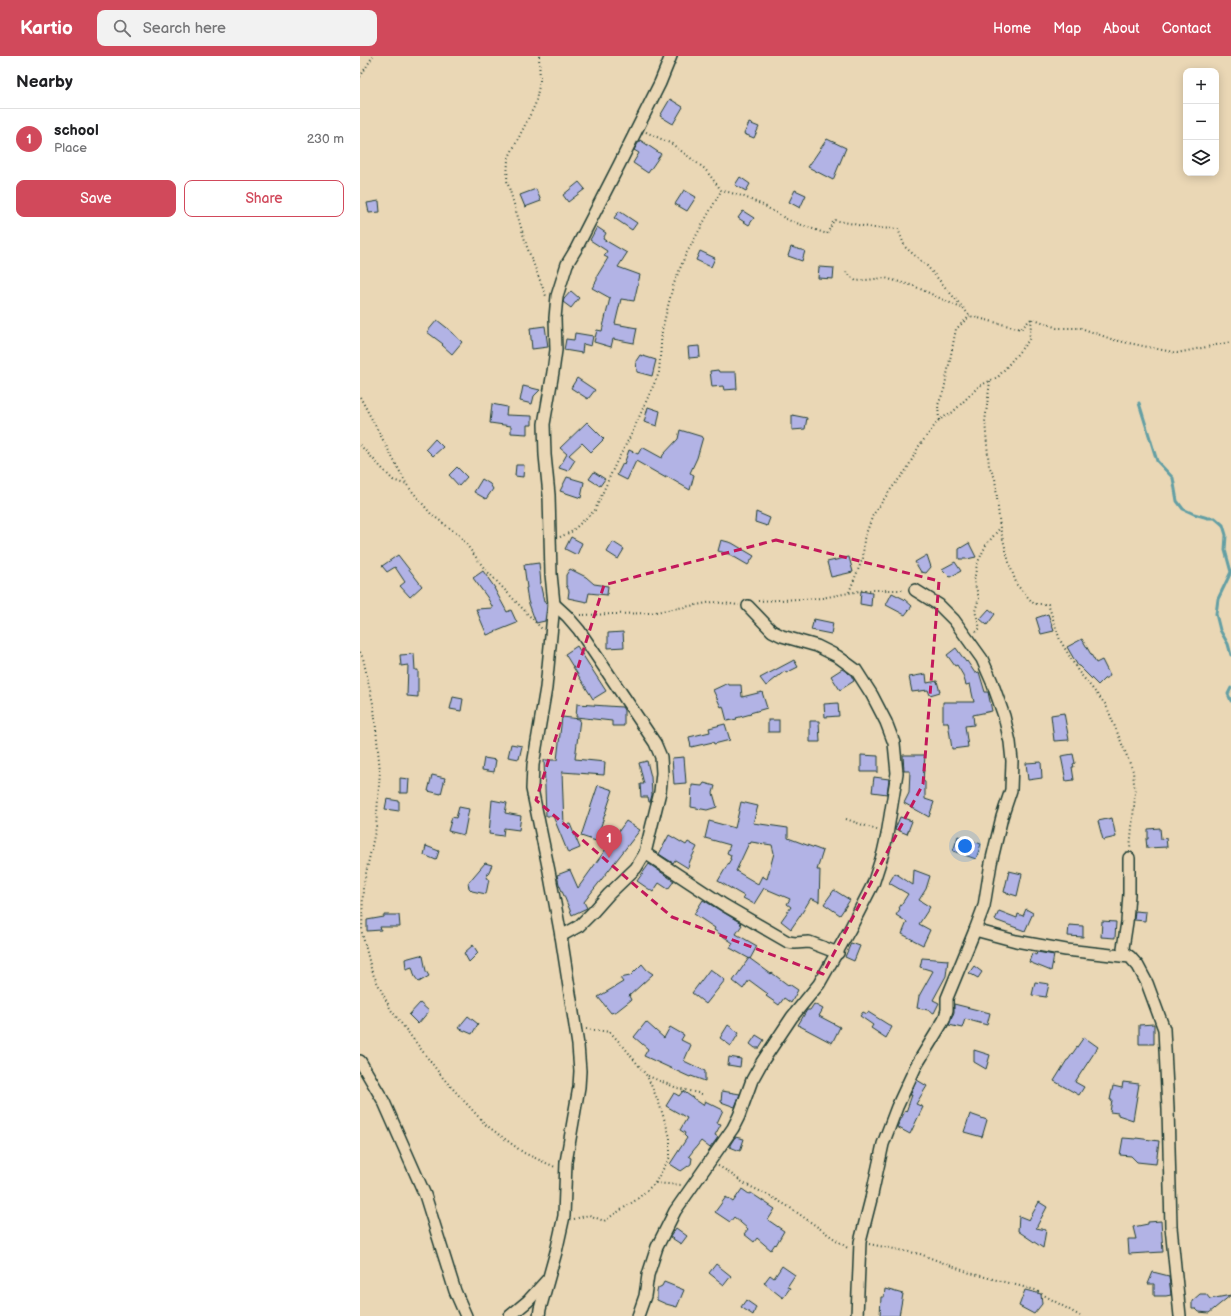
<!DOCTYPE html>
<meta charset="utf-8">
<style>
body{margin:0;font-family:"Balsamiq Sans",sans-serif;background:#f2f2f2;color:#202124}
.controls{position:absolute;right:12px;top:12px;display:grid;overflow:hidden;border-radius:8px;box-shadow:0 2px 10px #0003}
.controls button{width:36px;height:36px;display:grid;place-items:center;padding:0;border:0;border-bottom:1px solid #e0e0e0;background:#fff;color:#202124;font:20px sans-serif}
.you{position:absolute;left:605px;top:790px;width:14px;height:14px;margin:-10px;border:3px solid #fff;border-radius:50%;background:#1a73e8;box-shadow:0 0 0 6px #1a73e833}
.badge{display:grid;place-items:center;width:26px;height:26px;border-radius:50%;background:#d1495b;color:#fff;font-size:13px;font-weight:700}
.pin{position:absolute;translate:-50% -33px;filter:drop-shadow(0 1px 2px #0008)}
.pin::after{content:'';position:absolute;top:21px;width:14px;height:12px;background:inherit;clip-path:polygon(0 0,100% 0,50% 100%)}
.list{margin:0;padding:0;list-style:none}
h2{display:flex;justify-content:space-between;align-items:center;height:52px;margin:0;padding:0 16px;font-size:17px}
h2 small{font-size:13px;font-weight:400;color:#757577}
.list li{display:grid;grid-template-columns:26px 1fr auto;gap:12px;align-items:center;box-sizing:border-box;height:60px;padding:0 16px;border-top:1px solid #e0e0e0}
.list b{display:block;font-size:15px;white-space:nowrap}
.list p{margin:0;font-size:13px;white-space:nowrap;color:#757577}
.list em{font-size:13px;font-style:normal;color:#757577}
.actions{display:flex;gap:8px;padding:12px 16px}
.actions a{flex:1;padding:9px 0;border:1px solid #d1495b;border-radius:8px;text-align:center;font-size:14px;color:#d1495b}
.actions .main{background:#d1495b;color:#fff}
.icon{flex:none;width:22px;height:22px;fill:none;stroke:currentColor;stroke-width:2;stroke-linecap:round;stroke-linejoin:round}
.map{position:relative;flex:none;width:871px;height:1260px;overflow:hidden}
header{display:flex;align-items:center;gap:24px;box-sizing:border-box;height:56px;padding:0 20px;background:#d1495b;color:#fff}
header strong{font-size:19px}
nav{display:flex;gap:22px;margin-inline-start:auto;font-size:14px}
.search{width:280px;height:36px;background:#f2f2f2;display:flex;align-items:center;gap:10px;box-sizing:border-box;padding:0 14px;border-radius:8px;color:#757577;font-size:15px}
main{display:flex}
aside{flex:1;background:#fff}
.map>svg:first-child{display:block}
.lines{fill:none;stroke-linecap:round;stroke-linejoin:round}
.stream{stroke:#639fa4;stroke-width:3}
.building{fill:#b2b3e5;stroke:#1f3d34;fill-rule:evenodd}
.minor-casing{stroke:#1f3d34;stroke-width:14}
.path{stroke:#1f3d34;stroke-width:2;stroke-dasharray:1 3;stroke-linecap:butt}
.minor{stroke:#ead7b5;stroke-width:11}
.marked{fill:none;stroke:#c2185b;stroke-width:3;stroke-dasharray:8 5;stroke-linejoin:round}
</style>
<header>
<strong>Kartio</strong>
<div class="search"><svg class="icon" aria-label="search" viewBox="0 0 24 24"><circle cx="10" cy="10" r="6"/><path d="M15 15l6 6"/></svg>Search here</div>
<nav><a>Home</a><a>Map</a><a>About</a><a>Contact</a></nav>
</header>
<main>
<aside>
<h2>Nearby<small></small></h2>
<ul class="list">
<li><span class="badge">1</span><div><b>school</b><p>Place</p></div><em>230 m</em></li>
</ul>
<div class="actions"><a class="main">Save</a><a>Share</a></div>
</aside>
<div class="map">
<svg width="871" height="1260" viewBox="0 0 871 1260">
<rect width="100%" height="100%" fill="#ead7b5"/>
<filter id="ink" filterUnits="userSpaceOnUse"><feTurbulence type="fractalNoise" baseFrequency=".025" numOctaves="2"/><feDisplacementMap in="SourceGraphic" scale="8" xChannelSelector="R" yChannelSelector="G"/><feConvolveMatrix kernelMatrix="1 2 1 2 8 2 1 2 1" color-interpolation-filters="sRGB"/></filter>
<g filter="url(#ink)">
<g class="lines">
<g class="stream">
<path d="M779,347l18,58 16,17 4,23 6,8 11,5 14,4h7l8,7 3,10 -1,15 6,22 -13,27 -2,15 4,16 8,14 3,11"/>
<path d="M871,632l-3,6 3,7"/>
</g>
</g>
<g class="building">
<path d="M310,43l13,8 -10,17 -13,-8z"/>
<path d="M389,67l10,4 -5,11 -10,-4z"/>
<path d="M467,83l19,9 -13,32 -25,-13z"/>
<path d="M280,84l21,14 -13,19 -15,-10 6,-10 -5,-3z"/>
<path d="M380,121l10,7 -4,7 -11,-6z"/>
<path d="M219,126l6,7 -17,13 -5,-7z"/>
<path d="M176,133l5,12 -16,6 -5,-12z"/>
<path d="M324,134l12,7 -9,14 -12,-7z"/>
<path d="M435,134l11,5 -6,13 -11,-6z"/>
<path d="M19,145l1,11 -11,1 -2,-10z"/>
<path d="M259,155l18,12 -5,7 -18,-12z"/>
<path d="M383,155l11,7 -5,7 -11,-7z"/>
<path d="M237,171l9,6 -3,6 24,14 -9,14 22,8 -6,26 -13,-2 -6,25 22,4 -3,15 -21,-4 -2,8 -17,-5 3,-12 5,1 8,-33 -18,-10 5,-8v-4l11,-18 -4,-2 3,-5 -17,-11z"/>
<path d="M431,191l14,4 -3,10 -14,-5z"/>
<path d="M340,195l15,7 -4,9 -15,-7z"/>
<path d="M459,211l15,1 -1,11 -15,-1z"/>
<path d="M211,235l8,7 -8,10 -8,-6 1,-3z"/>
<path d="M77,264l14,11v1l11,10 -10,12 -10,-9 1,-1 -16,-12z"/>
<path d="M185,270l3,21 -16,2 -2,-21z"/>
<path d="M215,277l18,3 -2,10 -8,-2 -1,9 -18,-3 2,-11 8,1z"/>
<path d="M339,290l1,11 -11,1 -1,-11z"/>
<path d="M280,299l16,5 -4,16 -15,-4 -1,-11z"/>
<path d="M358,314l1,2h17l1,17 -13,1 -1,-4 -11,1 -2,-16z"/>
<path d="M217,322l18,12 -7,9 -17,-11z"/>
<path d="M163,330l17,4 -6,6 -2,8 -12,-3z"/>
<path d="M132,348l15,3 -1,8 26,1v9h-5v9l-16,-1v-7l-21,-3z"/>
<path d="M288,351l12,4 -3,15 -13,-4z"/>
<path d="M432,359l15,3 -2,11 -13,1z"/>
<path d="M227,366l17,17 -13,13 -9,-9 -13,12 6,5 -7,11 -9,-3 8,-14 -7,-6z"/>
<path d="M320,374l23,7 -6,21 -7,15 4,2 -4,15 -24,-14v2l-30,-17 -9,19 -10,-5 6,-12 1,1 5,-14 9,4 4,-7 20,11 1,-3 15,-16z"/>
<path d="M75,383l8,8 -10,9 -7,-7z"/>
<path d="M156,409h8l-1,12 -8,-1z"/>
<path d="M97,411l10,10 -8,9 -10,-11z"/>
<path d="M234,416l11,7 -5,7 -11,-7z"/>
<path d="M207,421l17,5 -3,16 -21,-7z"/>
<path d="M122,423l8,5 3,5 -7,10 -12,-7z"/>
<path d="M396,456l14,6 -3,8 -12,-4z"/>
<path d="M211,481l11,6 -5,12 -12,-6z"/>
<path d="M361,484l11,3 22,13 -6,9 -19,-11 -11,-3z"/>
<path d="M253,486l11,7 -6,10 -11,-7z"/>
<path d="M609,487l7,14 -9,2h-8v-10z"/>
<path d="M38,499l24,31 -12,11 -10,-11 5,-4 -10,-15 -8,5 -5,-6z"/>
<path d="M567,499l4,12 -5,6 -5,-1 -6,-10z"/>
<path d="M489,501l4,15 -22,5 -4,-15z"/>
<path d="M595,506l6,9 -11,6 -8,-8z"/>
<path d="M179,507l2,20h-1l4,18h1l2,5 -2,15 -9,2 -8,-22 -2,-13h1l-3,-23z"/>
<path d="M210,513l16,8 8,7 14,2 -1,9 -18,-2 -2,9 -19,-4 1,-7 -3,-6v-10z"/>
<path d="M123,515l12,17h-1l13,24 4,-2 6,13 -30,12 -11,-26 17,-1 -6,-11 -14,-19z"/>
<path d="M501,535l11,2 -1,13 -11,-2z"/>
<path d="M532,537l12,6 8,7 -7,9 -19,-10z"/>
<path d="M629,553l6,5 -8,11 -7,-6z"/>
<path d="M688,558l6,17 -13,3 -5,-16z"/>
<path d="M454,563l19,4 -2,11 -20,-4z"/>
<path d="M263,576l1,15 -16,1v-15z"/>
<path d="M722,583l14,24 6,-3 8,16 -6,3 -6,6 -19,-19h-1l-11,-19z"/>
<path d="M217,590l29,45 -13,8 -28,-45z"/>
<path d="M596,592l10,14 1,-1 8,12 4,-1 6,20h3l4,19 -19,4 1,10 -9,1 3,21 -16,2 -4,-27h-5v-20h31l-4,-18 -4,1 -3,-10 -6,-10 -2,1 -8,-11z"/>
<path d="M54,598l1,16h3v27l-11,-1 1,-31 -7,1 -1,-11z"/>
<path d="M434,604l4,7 -12,6 -1,-2 -19,15 -6,-8z"/>
<path d="M482,613l9,6 3,6 -14,9 -9,-14z"/>
<path d="M566,618l1,9 10,-2 3,11 -10,3 -2,-5 -16,2 -3,-15z"/>
<path d="M368,627l1,2h12l1,12 20,-5 5,16 -17,5 1,1 -15,4 1,1 -10,2 -4,-15 -2,1 -8,-17z"/>
<path d="M93,641l10,2 -2,12 -11,-2z"/>
<path d="M478,647l1,13 -14,1 -1,-13z"/>
<path d="M217,648l45,3 2,3v16h-12v-5l-36,-4z"/>
<path d="M704,657l5,27 -15,1 -3,-26z"/>
<path d="M202,661l18,2 -5,40 30,3 -1,13 -42,-3 2,53 6,-1 10,24 -12,5 -15,-37h-7l-2,-56h13z"/>
<rect x="408" y="664" width="11" height="12"/>
<path d="M450,665h9l1,21h-10z"/>
<path d="M365,668l5,16 -16,4 -1,-2 -22,5 -2,-10 21,-5 -1,-4z"/>
<path d="M151,688l11,2 -3,13 -11,-2z"/>
<path d="M713,698l2,9 -2,1 1,3h-2l2,13 -8,1 -5,-25z"/>
<path d="M501,699l17,1v16h-17z"/>
<path d="M543,699h22l-2,26 2,1v17l9,3 -5,15 -25,-14 5,-10 1,-22h-6z"/>
<path d="M324,701l2,26 -12,1 -2,-26z"/>
<path d="M124,702l12,2 -2,12 -12,-2z"/>
<path d="M287,705l4,16 1,18 -2,7h-1l-1,-5h-7l-1,-13h4l-5,-21z"/>
<path d="M681,706l1,16 -14,2 -2,-17z"/>
<path d="M72,719l13,3 -4,16 -13,-3z"/>
<path d="M514,721l15,2 -2,15 -15,-2z"/>
<path d="M40,722l9,1 -1,14h-8z"/>
<path d="M344,727l11,3 -2,7 4,14 -10,3 -16,-3 1,-22 10,1z"/>
<path d="M238,729l15,5 -17,51 -15,-5z"/>
<path d="M27,743l12,2v10l-14,-2z"/>
<path d="M132,744l15,3 -2,10 16,3 -2,14 -15,-2 -1,8 -14,-2z"/>
<path d="M381,746l17,4 -5,17 35,5v10l35,13 -6,19h3l-1,32 -8,-4 -11,18 -9,13 -10,-8 10,-14 -4,-3 3,-5 -26,-11 -10,16 -11,-6 1,-2 -26,-15 13,-22h-1l1,-4 -4,-2 3,-8 -25,-7 4,-17 26,7zM391,786l21,3 2,8 -7,26 -5,-3 -4,8 -22,-13 13,-28 1,1z"/>
<path d="M99,751l10,2 -5,26 -16,-4 4,-14 4,1z"/>
<path d="M540,761l12,4 -5,13 -12,-5z"/>
<path d="M752,762l4,19 -13,3 -5,-19z"/>
<path d="M266,765l14,9 -56,72 3,6 -15,7 -13,-31 -2,-9 13,-5 8,18z"/>
<path d="M800,772l1,11 5,-1 1,9 -20,1 -1,-9h2v-10z"/>
<path d="M309,779l17,10 2,-3 9,5 -7,14 -2,7 -13,-8 -2,3 -14,-9z"/>
<path d="M598,780l23,8 -5,15 -23,-8z"/>
<path d="M66,790l13,5 -3,9 -12,-5z"/>
<path d="M125,807l7,2 -6,13 3,1 -3,15 -14,-3 -3,-3 -1,-5z"/>
<path d="M289,808l25,17 -6,8 -9,-6 -6,9 -16,-11z"/>
<path d="M554,814l16,6 -4,13 -7,11 11,7 -11,17 11,6 -7,15 -21,-11 5,-12 -11,-7 4,-6 -1,-1 9,-14 -19,-11 6,-10 18,12z"/>
<path d="M649,815l13,3 -5,22 -13,-4z"/>
<path d="M474,834l16,10 -10,15 -16,-11z"/>
<path d="M343,844l38,23 -1,1 2,1 -6,9 21,12 -7,13 -20,-11 3,-5 -19,-13 1,-2 -21,-14z"/>
<path d="M666,853l7,4 -8,18 -30,-11 4,-9 18,7 1,-4 5,2z"/>
<path d="M775,855l11,1 -1,9 -11,-1z"/>
<path d="M24,859h15l1,12h-20l1,3 -14,1v-11l17,-3z"/>
<path d="M742,865l14,1 -1,16 -14,-1z"/>
<path d="M709,869l14,1v11l-15,-1z"/>
<path d="M491,887l9,3 -6,15 -9,-4z"/>
<path d="M113,889l5,8 -9,9 -5,-9z"/>
<path d="M677,896l17,3 -3,16 -22,-9 3,-9 4,2z"/>
<path d="M60,899l3,1 3,15 3,5 -10,6 -4,-5 -3,-10 -6,2 -1,-10z"/>
<path d="M389,902l22,16 1,-1 16,12 1,-1 9,6 -7,13 -7,-5 -5,7 -13,-9 2,-2 -19,-14 -6,9 -10,-8z"/>
<path d="M562,902l26,2 -2,16 -13,24 6,3 -5,10 -6,-3 -11,-2 2,-12 14,-25 -13,-4z"/>
<path d="M282,908l5,6 6,4 -24,22 2,4 -14,11 -6,2 -13,-16 25,-15 -3,-4 10,-2z"/>
<path d="M614,910l8,6 -4,6 -9,-5z"/>
<path d="M350,913l15,11 -19,24 -14,-11z"/>
<path d="M675,926l14,2 -3,13 -14,-2z"/>
<path d="M60,947l9,8 -11,13 -9,-9z"/>
<path d="M454,948l9,5 -4,7 21,11 -8,16 -34,-18 9,-15h3z"/>
<path d="M594,948l36,9 -3,12 -22,-6 -3,9 -13,-3 5,-13z"/>
<path d="M503,956l4,2 1,-2 24,15 -6,11 -15,-10 2,-3 -13,-9z"/>
<path d="M108,960l10,8 -6,10 -14,-6z"/>
<path d="M286,966l18,16 6,-11 14,8 -3,5 10,5 -7,16 21,10v10l-14,-5 -1,1 -46,-21 4,-7 -14,-12z"/>
<path d="M794,968v20h-15v-19z"/>
<path d="M368,969l11,8 -8,13 -11,-8z"/>
<path d="M396,979l8,5 -5,8h-4l-5,-4z"/>
<path d="M724,981l14,10 -23,35 9,5 -5,8 -25,-14 13,-21h1z"/>
<path d="M614,994l16,5 -4,14 -12,-7z"/>
<path d="M369,1001l12,2 -1,8 -12,-2z"/>
<path d="M557,1024l10,6 -11,18 7,3 -13,27 -13,-7 8,-16 1,1 6,-17h-2z"/>
<path d="M763,1026l16,2 -6,36 -15,-5v-2l-8,-1 2,-12h-2l3,-14 9,2z"/>
<path d="M323,1035l20,14 2,-4 18,9 -6,13 4,1 -6,11 3,2 -2,3 -6,8 -9,-7 -12,15 3,2 -1,6 -10,7 -11,-7 17,-26 -3,-3 1,-2 -5,-3 7,-12 -21,-12 8,-13 5,3z"/>
<path d="M362,1035l18,3 -5,13 -14,-5z"/>
<path d="M610,1058l17,6 -5,17 -18,-5z"/>
<path d="M375,1081l9,2 -4,12 -10,-4v-2z"/>
<path d="M763,1082l13,1v-1l23,3 -3,23 -19,-2 -6,-6 -11,-1z"/>
<path d="M382,1133l7,5 2,-1 24,16 -7,11 16,11 -8,14 -1,-1 -4,6 -14,-12 -3,4 -10,-8 4,-5 -14,-12 -4,5 -15,-10 11,-15 7,5z"/>
<path d="M679,1146l8,5 -11,21 10,2 -3,18 -25,-17 1,-15 10,4z"/>
<path d="M801,1165l2,31 -34,2 -1,-15h8l-3,-12 15,-3v-2z"/>
<path d="M316,1172l11,8 -6,8 -11,-7z"/>
<path d="M356,1208l15,12 -7,9 -15,-12z"/>
<path d="M422,1210l13,9 -8,12 3,1 -7,10 -19,-15 6,-8 4,3z"/>
<path d="M793,1216l16,4 2,19 -5,1h-12v-12h-6z"/>
<path d="M304,1226l20,8 -7,17 -11,-3 -9,-4v-8l1,-4 4,-2z"/>
<path d="M525,1233l18,5 -4,22h-19l1,-19h3z"/>
<path d="M665,1234l16,4 1,10 -8,10 -15,-8z"/>
<path d="M840,1238h6l4,5 21,-4 -22,18 -10,-1 -3,-3h-4v-8z"/>
<path d="M386,1244l10,7 -3,8 -12,-8z"/>
</g>
<g class="lines">
<g class="minor-casing">
<g id="minor">
<path d="M194,548l13,12 12,14 76,113 6,14 1,16 -2,19 -15,61 -9,15 -27,26 -16,18 -14,14 -18,10"/>
<path d="M285,797l79,52 64,37 7,1 14,-1 29,11"/>
<path d="M769,802v36l-2,28 -4,26 2,5 5,4"/>
<path d="M615,874l41,11 50,9 64,7 8,9 9,17 17,46 4,80 3,118 9,89"/>
<path d="M0,1005l24,41 41,93 30,96 11,25"/>
<path d="M150,1260l18,-15 19,-21"/>
<path d="M179,1260l1,-7 16,-57 8,-36 2,-54 13,-75 1,-16 -2,-26 -17,-109 -12,-65 -17,-82 1,-24 13,-77 8,-84 -3,-30 -2,-79 -4,-40 -1,-31 9,-52 3,-22 -1,-32 2,-22 10,-32 9,-15 43,-84 41,-82 11,-27"/>
<path d="M278,1260l7,-20 3,-21 9,-28 18,-36 58,-83 6,-12 13,-36 10,-18 30,-45 27,-33 31,-55 23,-45 10,-31 4,-18 10,-62 -3,-30 -8,-21 -14,-27 -16,-25 -19,-14 -20,-10 -35,-10 -10,-5 -24,-25"/>
<path d="M497,1260l3,-74 11,-43 12,-55 14,-37 19,-41 28,-46 3,-10v-12l28,-68 9,-24 7,-43 11,-46 9,-27 1,-29 -2,-19 -6,-26 -12,-34 -10,-23 -28,-39 -15,-15 -24,-15"/>
</g>
</g>
<g class="path">
<path d="M179,0l1,25 -5,24 -27,54 -1,22 20,66 19,49"/>
<path d="M0,21l13,-21"/>
<path d="M286,76l26,12 33,25 16,21 21,6 21,9 25,15 39,14 7,-14 39,8 25,1 7,18 22,19 43,50 51,13 10,-10"/>
<path d="M486,216l10,9 29,-3 29,8 47,22"/>
<path d="M630,325l-5,41 4,44 6,12 5,50 10,38 7,19 17,19h14l12,36 18,31 28,34 27,66 2,25 -5,52"/>
<path d="M0,341l47,88 24,29 29,22 24,32 58,61"/>
<path d="M579,364l-1,-15 6,-15 12,-61 14,-13"/>
<path d="M0,389l33,35 14,5"/>
<path d="M200,481l11,-5 24,-22 20,-45 16,-30 28,-62 3,-43 11,-44 12,-30 36,-65"/>
<path d="M489,536l14,-34 1,-19 9,-24 18,-26 16,-20 12,-23 20,-26 14,-8 26,-26 19,-9 11,-13 20,-24 3,-22 25,10h24l33,12 63,13 54,-11"/>
<path d="M398,545l64,-3 43,-8h40"/>
<path d="M220,559l70,-2 63,-11 26,3"/>
<path d="M616,576l4,-4 -5,-17 4,-13 -5,-17 3,-17 9,-19 14,-17"/>
<path d="M0,596l3,6 11,50 6,63 -4,56 -13,60 -1,46 10,39 19,38 52,68 43,47 38,28 31,14"/>
<path d="M486,763l31,11"/>
<path d="M226,973l24,3 14,15 23,29 12,27 11,34v20l-15,26"/>
<path d="M288,1020l29,12 25,6"/>
<path d="M358,1110l6,3 21,15 27,13 17,10 60,42"/>
<path d="M214,1163l15,-4 15,6 32,-21 19,-17 27,2"/>
<path d="M509,1188l51,10 50,19 65,17 45,26"/>
</g>
<use href="#minor" class="minor"/>
</g>
</g>
<path class="marked" d="M416,484l163,41 -16,203 -100,190 -151,-57 -136,-117 68,-215z"/>
</svg>
<div class="controls">
<button>+</button>
<button>−</button>
<button><svg class="icon" aria-label="layers" viewBox="0 0 24 24"><path d="M12 4l9 5-9 5-9-5zM3 14l9 5 9-5"/></svg></button>
</div>
<div class="you"></div>
<div class="pin badge" style="left:249px;top:802px">1</div>
</div>
</main>
